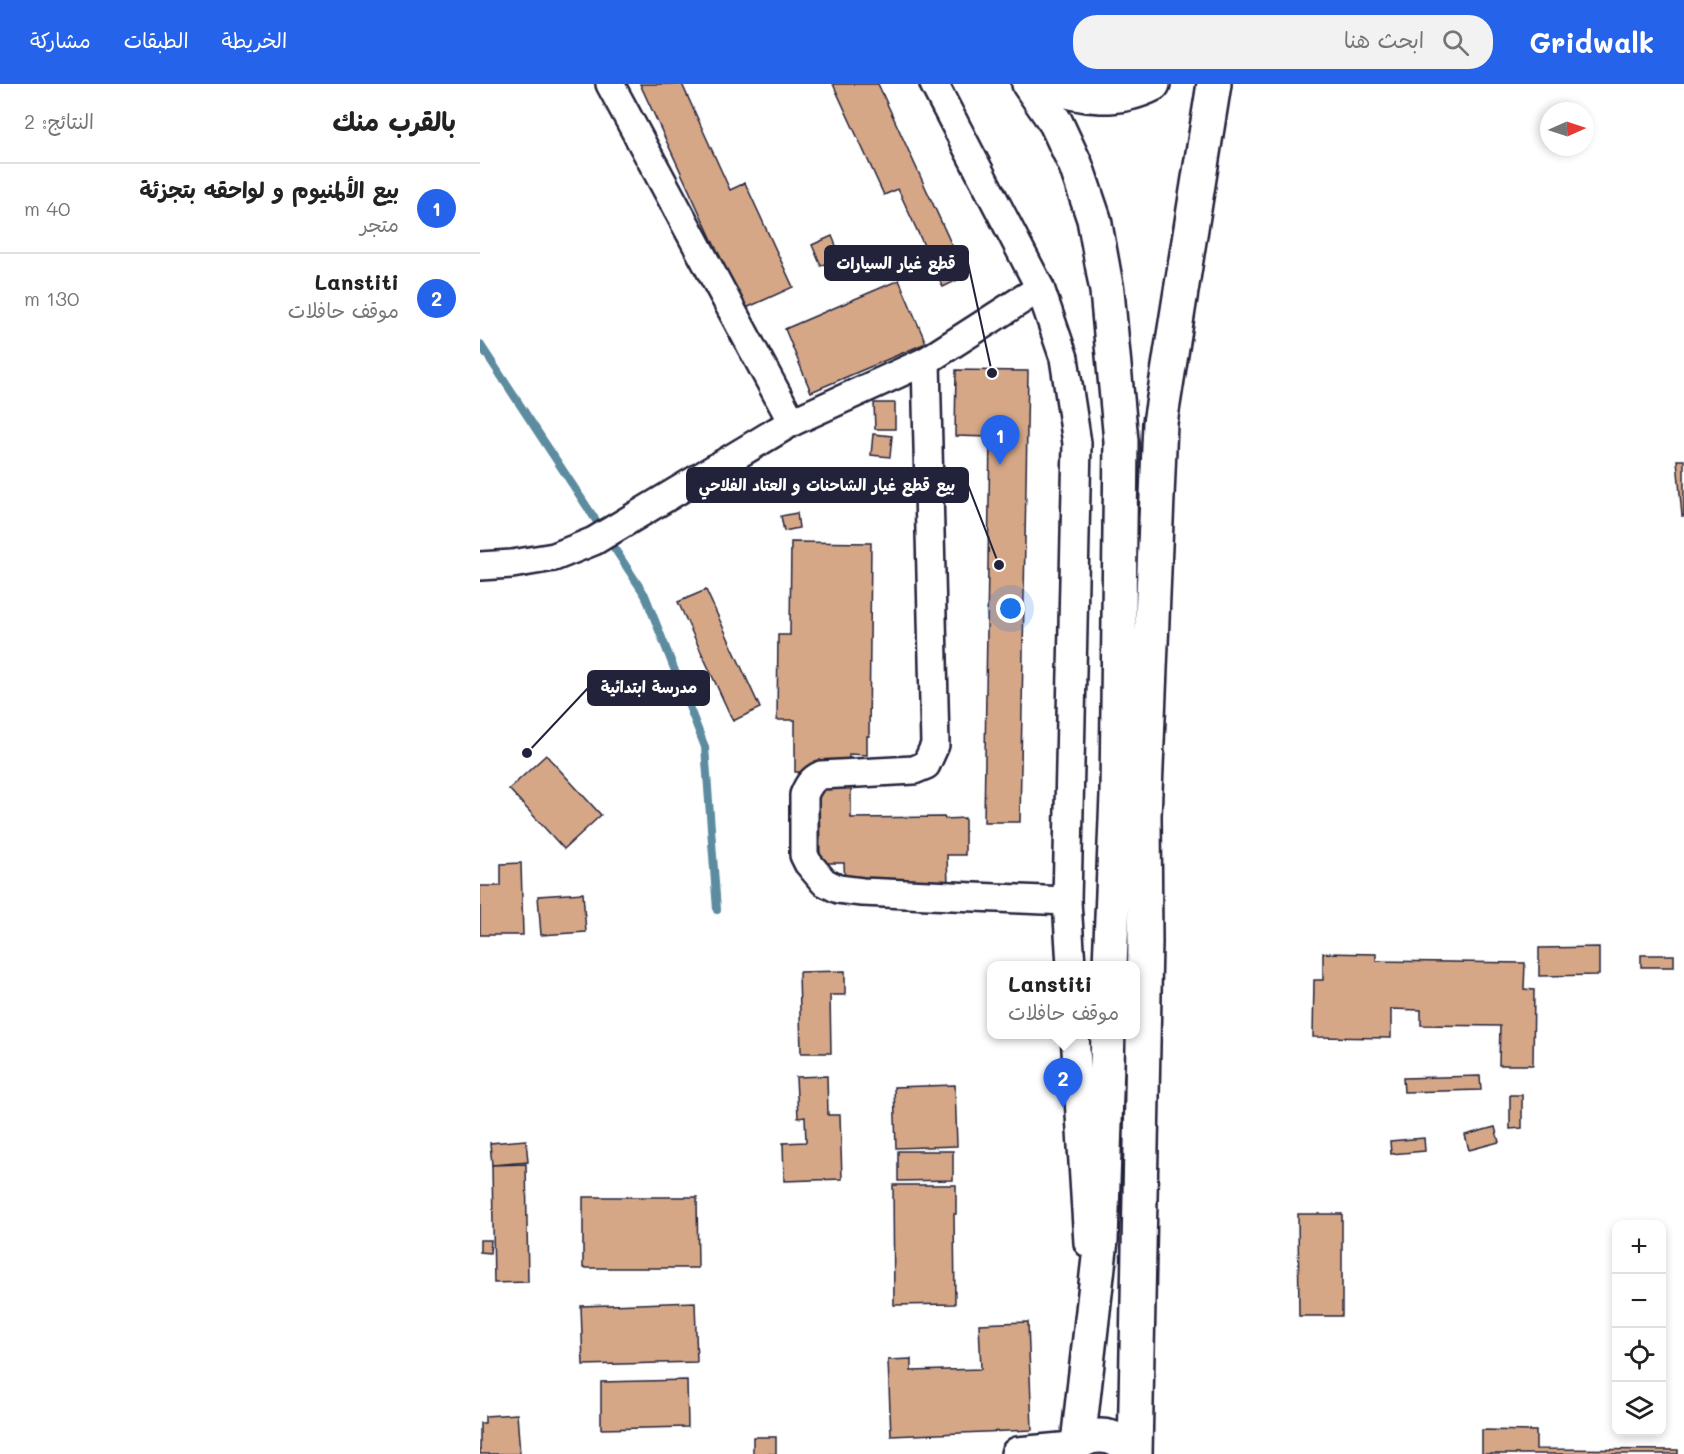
<!DOCTYPE html>
<html lang="ar">
<meta charset="utf-8">
<style>
body{margin:0;font-family:Mali,"Playpen Sans Arabic",sans-serif;background:#f2f2f2;color:#222;direction:rtl}
.controls{position:absolute;right:18px;bottom:18px;display:grid;overflow:hidden;border-radius:12px;box-shadow:0 3px 9px #0003}
.controls button{width:54px;height:54px;display:grid;place-items:center;padding:0;border:0;border-bottom:2px solid #e0e0e0;background:#fff;color:#222;font:30px sans-serif}
.compass{position:absolute;left:1060px;top:18px;width:54px;height:54px;border-radius:50%;background:#fff;box-shadow:0 3px 9px #0003;rotate:87deg}
.you{position:absolute;left:531px;top:525px;width:21px;height:21px;margin:-15px;border:4px solid #fff;border-radius:50%;background:#1a73e8;box-shadow:0 0 0 9px #1a73e833}
.badge{display:grid;place-items:center;width:39px;height:39px;border-radius:50%;background:#2563eb;color:#fff;font-size:20px;font-weight:700}
.pin{position:absolute;translate:-50% -50px;filter:drop-shadow(0 2px 3px #0008)}
.pin::after{content:'';position:absolute;top:32px;width:21px;height:18px;background:inherit;clip-path:polygon(0 0,100% 0,50% 100%)}
.popup{position:absolute;left:507px;top:877px;width:153px;height:78px;box-sizing:border-box;display:grid;place-content:center;border-radius:12px;background:#fff;filter:drop-shadow(0 2px 4px #0005);font-size:20px;white-space:nowrap;color:#767676}
.popup b{font-size:22px;color:#222}
.popup::after{content:'';position:absolute;left:50%;top:100%;margin-left:-12px;border:12px solid transparent;border-top-color:#fff}
.list{margin:0;padding:0;list-style:none}
h2{display:flex;justify-content:space-between;align-items:center;height:78px;margin:0;padding:0 24px;font-size:26px}
h2 small{font-size:20px;font-weight:400;color:#767676}
.list li{display:grid;grid-template-columns:39px 1fr auto;gap:18px;align-items:center;box-sizing:border-box;height:90px;padding:0 24px;border-top:2px solid #e0e0e0}
.list b{display:block;font-size:22px;white-space:nowrap}
.list p{margin:0;font-size:20px;white-space:nowrap;color:#767676}
.list em{font-size:20px;font-style:normal;color:#767676}
.icon{flex:none;width:33px;height:33px;fill:none;stroke:currentColor;stroke-width:2;stroke-linecap:round;stroke-linejoin:round}
.map{position:relative;flex:none;width:1204px;height:1370px;overflow:hidden;direction:ltr}
header{display:flex;align-items:center;gap:36px;box-sizing:border-box;height:84px;padding:0 30px;background:#2563eb;color:#fff}
header strong{font-size:28px}
nav{display:flex;gap:33px;margin-inline-start:auto;font-size:21px}
.search{width:420px;height:54px;background:#f2f2f2;display:flex;align-items:center;gap:15px;box-sizing:border-box;padding:0 21px;border-radius:24px;color:#767676;font-size:22px}
main{display:flex}
aside{flex:1;background:#fff}
.map>svg:first-child{display:block}
.lines{fill:none;stroke-linecap:round;stroke-linejoin:round}
.stream{stroke:#5d8ca0;stroke-width:8}
.building{fill:#d5a787;stroke:#22223b;stroke-width:1.5}
.minor-casing{stroke:#22223b;stroke-width:32}
.tertiary-casing{stroke:#22223b;stroke-width:38}
.trunk-casing{stroke:#22223b;stroke-width:38}
.minor{stroke:#fff;stroke-width:27}
.tertiary{stroke:#fff;stroke-width:33}
.trunk{stroke:#fff;stroke-width:33}
.leader{fill:none;stroke:#22223b;stroke-width:2}
.callout-dot{fill:#22223b;stroke:#fff;stroke-width:2}
.callout{fill:#22223b;stroke:#22223b;stroke-width:2}
.callout-label{font-size:16px;text-anchor:middle;font-weight:bold;fill:#fff}
</style>
<header>
<strong>Gridwalk</strong>
<div class="search"><svg class="icon" aria-label="search" viewBox="0 0 24 24"><circle cx="10" cy="10" r="6"/><path d="M15 15l6 6"/></svg>ابحث هنا</div>
<nav><a>الخريطة</a><a>الطبقات</a><a>مشاركة</a></nav>
</header>
<main>
<div class="map">
<svg width="1204" height="1370" viewBox="0 0 1204 1370">
<rect width="100%" height="100%" fill="#fff"/>
<filter id="ink" filterUnits="userSpaceOnUse"><feTurbulence type="fractalNoise" baseFrequency=".0167" numOctaves="2"/><feDisplacementMap in="SourceGraphic" scale="12" xChannelSelector="R" yChannelSelector="G"/><feConvolveMatrix kernelMatrix="1 2 1 2 8 2 1 2 1" color-interpolation-filters="sRGB"/></filter>
<g filter="url(#ink)">
<g class="lines">
<path class="stream" d="M0,260l165,251 60,152 12,163"/>
</g>
<g class="building">
<path d="M160,0h42l48,106 15,-7 48,104 -49,22z"/>
<path d="M353,0h45l88,192 -23,11 -45,-98 -14,6z"/>
<path d="M352,152l9,21 -20,9 -9,-21z"/>
<path d="M419,196l27,63 -115,49 -26,-63z"/>
<path d="M476,286l72,1 -8,451h-36l6,-385 -35,-1z"/>
<path d="M394,319h21v26h-20z"/>
<path d="M393,350l19,2 -2,21 -19,-2z"/>
<path d="M1197,376h7v56h-2z"/>
<path d="M317,429l2,15 -15,3 -3,-15z"/>
<path d="M311,458l80,1 -2,193h-2v19l-18,-1v18h-54v-52h-18l1,-85h12z"/>
<path d="M226,506l54,118 -27,13 -55,-119z"/>
<path d="M66,671l55,60 -37,34 -55,-60z"/>
<path d="M371,704v30l93,-1 1,2 20,-1v37h-18l1,30 -103,2 -1,-24h-24l-1,-74z"/>
<path d="M41,779l2,72h-43v-49h21v-22z"/>
<path d="M103,809l3,39 -45,3 -3,-39z"/>
<path d="M1119,863v28l-60,1v-28z"/>
<path d="M843,869l53,1v7l149,2 -1,26 10,1 -1,75h-34l1,-39 -79,-1v-15l-30,-1v29l-78,-1 1,-57h9z"/>
<rect x="1161" y="871" width="33" height="12"/>
<path d="M365,887v24h-15l1,58h-30l-2,-81z"/>
<path d="M347,992l1,39h12l2,64 -58,2 -1,-38 23,-1 -1,-25 -7,1 -2,-41z"/>
<path d="M1000,992l1,14 -77,2 -1,-14z"/>
<path d="M475,1001l2,61 -61,2 -2,-61z"/>
<path d="M1030,1011h12v33l-12,1z"/>
<path d="M1015,1043l4,15 -30,8 -4,-15z"/>
<path d="M944,1054l1,13 -34,3 -1,-13z"/>
<path d="M46,1056l2,22 -36,3 -2,-22z"/>
<path d="M418,1067h55v29l-55,1z"/>
<path d="M46,1080l2,118 -34,1 -2,-118z"/>
<path d="M413,1101h63v29h-2l1,90 -61,1z"/>
<path d="M103,1113h114l1,71h-115z"/>
<path d="M818,1130h44v102h-43z"/>
<path d="M0,1156h11l-1,13 -10,-1z"/>
<path d="M215,1218l2,60 -114,3 -2,-59z"/>
<path d="M548,1238l4,108 -141,6 -3,-76 23,-1v12l70,-2 -2,-45z"/>
<path d="M207,1296l1,47 -87,2v-47z"/>
<path d="M37,1330l3,40h-40v-31h5v-7z"/>
<path d="M1002,1346l54,1v18l142,1v4h-196z"/>
<rect x="273" y="1353" width="23" height="17"/>
</g>
<g class="lines">
<g class="minor-casing">
<g id="minor">
<path d="M130,0l182,338"/>
<path d="M454,0l106,204 24,70 13,85 -10,458 4,65"/>
<path d="M446,277l9,384 -9,20 -12,5 -93,5c-9,4 -13,10 -17,20v60l4,8 16,19 14,7 24,3 205,9"/>
<path d="M0,482l32,-2 42,-7 40,-16 198,-119 134,-61 114,-73"/>
<path d="M595,950l13,209"/>
</g>
</g>
<g class="tertiary-casing">
<path id="tertiary" d="M538,1370l54,-5"/>
</g>
<g class="trunk-casing">
<g id="trunk">
<path d="M549,0l27,39 20,43 18,53 13,72 14,150 -4,354 -7,171"/>
<path d="M568,0c33,15 72,17 105,0"/>
<path d="M598,1359l23,-203 7,-206"/>
<path d="M589,1370c14,-25 49,-23 64,0"/>
<path d="M655,1370l10,-512 -1,-126 16,-393 54,-339"/>
</g>
</g>
<use href="#minor" class="minor"/>
<use href="#tertiary" class="tertiary"/>
<use href="#trunk" class="trunk"/>
</g>
</g>
<path class="leader" d="M512 289L488 179M519 481L488 401M47 669L108 604"/>
<g class="callout-dot">
<circle cx="512" cy="289" r="6"/>
<circle cx="519" cy="481" r="6"/>
<circle cx="47" cy="669" r="6"/>
</g>
<g class="callout">
<rect x="345" y="162" width="143" height="34" rx="6"/>
<rect x="207" y="384" width="281" height="34" rx="6"/>
<rect x="108" y="587" width="121" height="34" rx="6"/>
</g>
<g class="callout-label">
<text x="416" y="185">قطع غيار السيارات</text>
<text x="347" y="407">بيع قطع غيار الشاحنات و العتاد الفلاحي</text>
<text x="169" y="609">مدرسة ابتدائية</text>
</g>
</svg>
<div class="controls">
<button>+</button>
<button>−</button>
<button><svg class="icon" aria-label="locate" viewBox="0 0 24 24"><circle cx="12" cy="12" r="6"/><path d="M12 2v4M12 18v4M2 12h4M18 12h4"/></svg></button>
<button><svg class="icon" aria-label="layers" viewBox="0 0 24 24"><path d="M12 4l9 5-9 5-9-5zM3 14l9 5 9-5"/></svg></button>
</div>
<svg class="compass" viewBox="-18 -18 36 36"><path d="M0-13l5 13h-10z" fill="#e53935"/><path d="M0 13l5-13h-10z" fill="#767676"/></svg>
<div class="you"></div>
<div class="pin badge" style="left:520px;top:381px">1</div>
<div class="pin badge" style="left:583px;top:1024px">2</div>
<div class="popup"><b>Lanstiti</b>موقف حافلات</div>
</div>
<aside>
<h2>بالقرب منك<small>النتائج: 2</small></h2>
<ul class="list">
<li><span class="badge">1</span><div><b>بيع الألمنيوم و لواحقه بتجزئة</b><p>متجر</p></div><em>40 m</em></li>
<li><span class="badge">2</span><div><b>Lanstiti</b><p>موقف حافلات</p></div><em>130 m</em></li>
</ul>
</aside>
</main>
